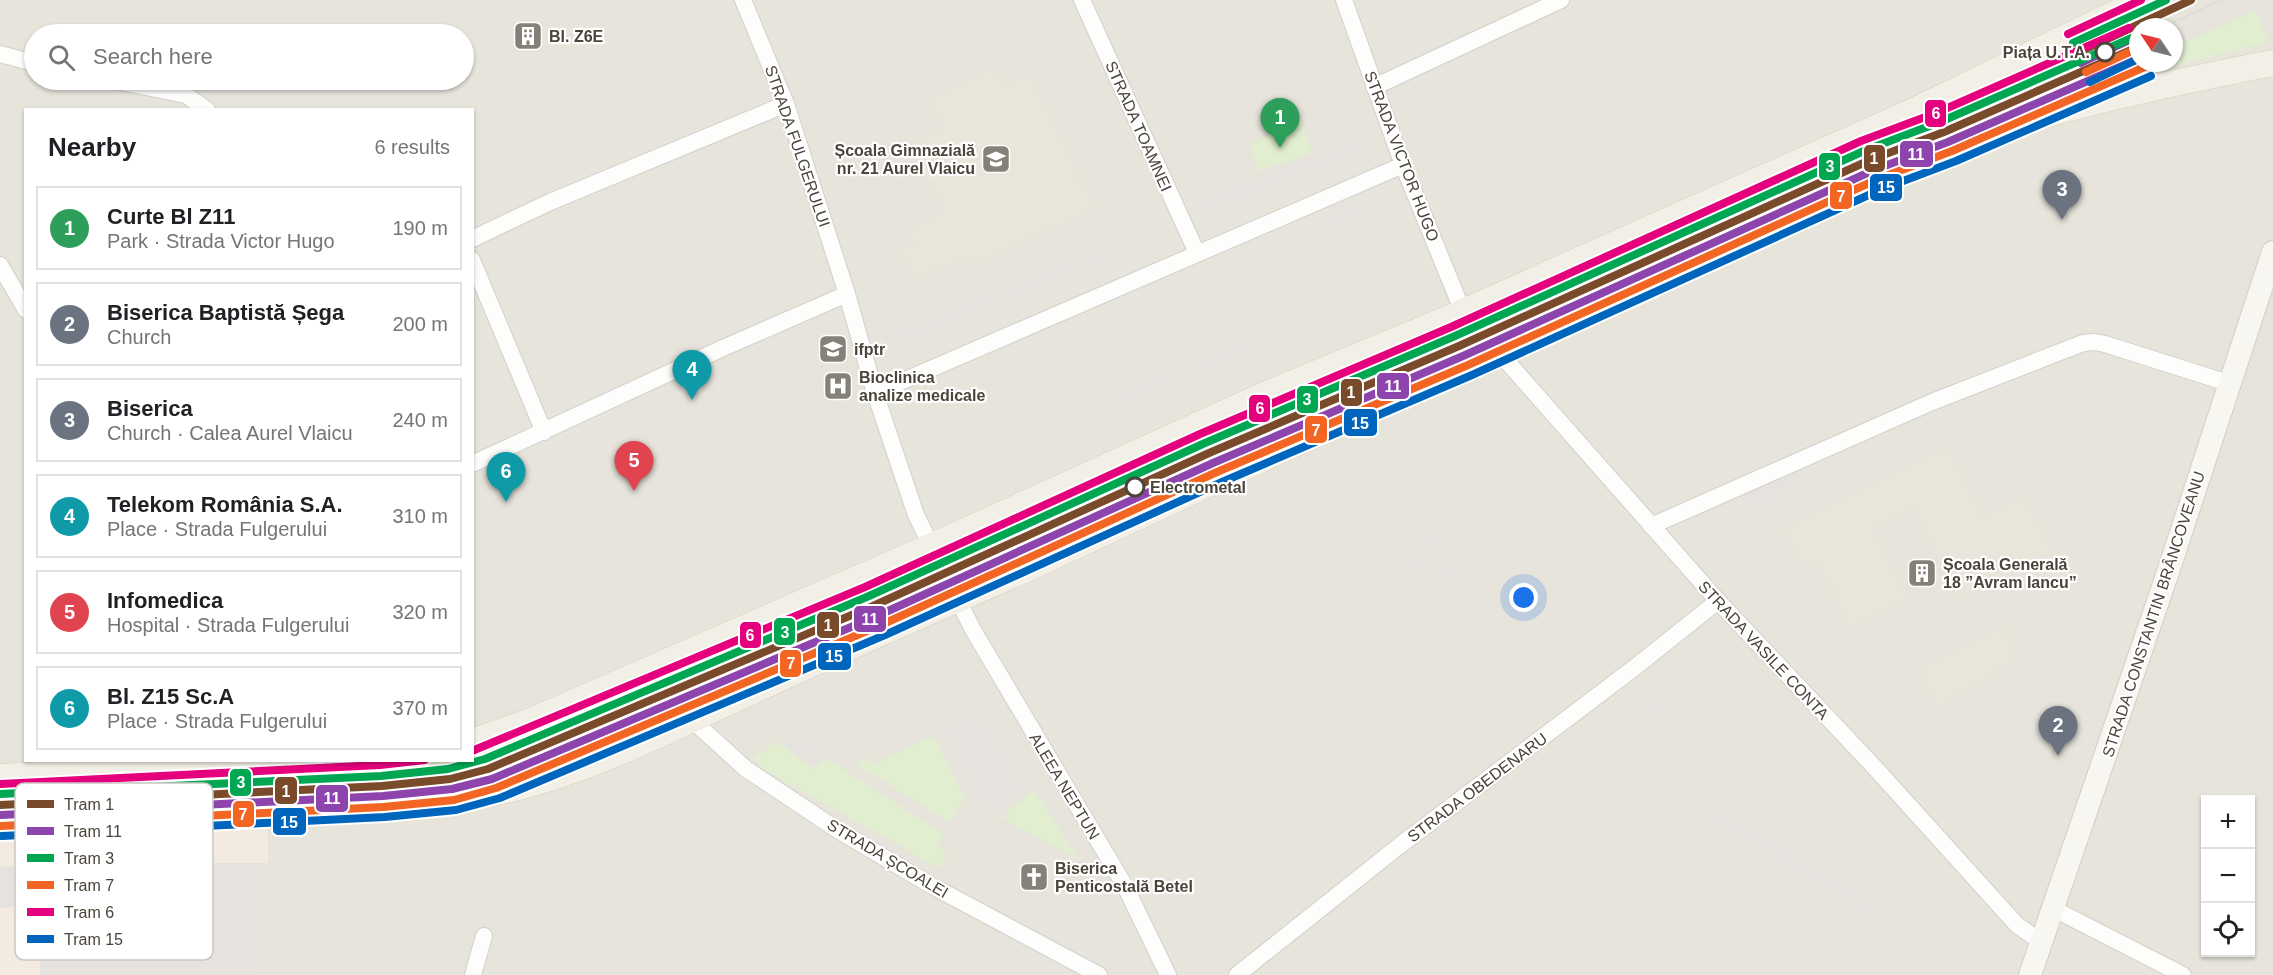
<!DOCTYPE html>
<meta charset="utf-8">
<style>
body{margin:0;font-family:Arial,sans-serif;background:#f6f6f6;color:#202124}
.controls{position:absolute;right:18px;bottom:18px;display:grid;overflow:hidden;border-radius:0px;box-shadow:0 2px 4px #0004}
.controls button{width:54px;height:54px;display:grid;place-items:center;padding:0;border:0;border-bottom:2px solid #e0e0e0;background:#fff;color:#202124;font:30px sans-serif}
.compass{position:absolute;left:2129px;top:18px;width:54px;height:54px;border-radius:50%;background:#fff;box-shadow:0 2px 4px #0004;rotate:305deg}
.you{position:absolute;left:1524px;top:598px;width:21px;height:21px;margin:-15px;border:4px solid #fff;border-radius:50%;background:#1a73e8;box-shadow:0 0 0 9px #1a73e833}
.badge{display:grid;place-items:center;width:39px;height:39px;border-radius:50%;background:#868178;color:#fff;font-size:20px;font-weight:700}
.pin{position:absolute;translate:-50% -50px;filter:drop-shadow(0 2px 3px #0008)}
.pin::after{content:'';position:absolute;top:32px;width:21px;height:18px;background:inherit;clip-path:polygon(0 0,100% 0,50% 100%)}
.list{margin:0;padding:0;list-style:none}
h2{display:flex;justify-content:space-between;align-items:center;height:78px;margin:0;padding:0 24px;font-size:26px}
h2 small{font-size:20px;font-weight:400;color:#757577}
.list li{display:grid;grid-template-columns:39px 1fr auto;gap:18px;align-items:center;box-sizing:border-box;height:84px;margin:0 12px 12px;padding:0 12px;border:2px solid #e0e0e0;border-radius:0px}
.list b{display:block;font-size:22px;white-space:nowrap}
.list p{margin:0;font-size:20px;white-space:nowrap;color:#757577}
.list em{font-size:20px;font-style:normal;color:#757577}
.icon{flex:none;width:33px;height:33px;fill:none;stroke:currentColor;stroke-width:2;stroke-linecap:round;stroke-linejoin:round}
.map{position:relative;flex:none;width:2273px;height:975px;overflow:hidden}
.search{position:absolute;background:#fff;box-shadow:0 2px 4px #0004;left:24px;top:24px;width:450px;height:66px;display:flex;align-items:center;gap:15px;box-sizing:border-box;padding:0 21px;border-radius:33px;color:#757577;font-size:22px}
.panel{position:absolute;background:#fff;box-shadow:0 2px 4px #0004;left:24px;top:108px;width:450px;height:654px;border-radius:0px}
.map>svg:first-child{display:block}
.residential{fill:#e7e4dc;fill-rule:evenodd}
.commercial{fill:#f3ebdf}
.education{fill:#eae5da}
.green{fill:#e1eecf}
.parking{fill:#e6e3df}
.lines{fill:none;stroke-linecap:round;stroke-linejoin:round}
.street-casing{stroke:#d2d0cb;stroke-width:18}
.secondary-casing{stroke:#d3cfc5;stroke-width:24}
.primary-casing{stroke:#d6cebb;stroke-width:27}
.street{stroke:#fdfdfc;stroke-width:16}
.secondary{stroke:#f7f6f1;stroke-width:22}
.primary{stroke:#f2efe6;stroke-width:26}
.tram{stroke:#dbdbda;stroke-width:1.5}
.tram-1-casing{stroke:#fff;stroke-width:12}
.tram-2-casing{stroke:#fff;stroke-width:12}
.tram-3-casing{stroke:#fff;stroke-width:12}
.tram-4-casing{stroke:#fff;stroke-width:12}
.tram-5-casing{stroke:#fff;stroke-width:12}
.tram-6-casing{stroke:#fff;stroke-width:12}
.tram-1{stroke:#7a4b2a;stroke-width:8}
.tram-2{stroke:#8e44ad;stroke-width:8}
.tram-3{stroke:#00a651;stroke-width:8}
.tram-4{stroke:#f26522;stroke-width:8}
.tram-5{stroke:#e5007d;stroke-width:8}
.tram-6{stroke:#0065bd;stroke-width:8}
.stop-dot{fill:#fff;stroke:#4b4439;stroke-width:3}
.labels{text-anchor:middle;stroke-width:4.5;stroke-linejoin:round;paint-order:stroke}
.poi-label{font-size:16px;font-weight:bold;fill:#4b4439;stroke:#fff;text-anchor:start}
.stop-label{font-size:16px;font-weight:bold;fill:#4b4439;stroke:#fff;text-anchor:end}
.street-label{font-size:16px;fill:#4b4439;stroke:#fff}
.key{fill:#fff;stroke:#c9c7c4;stroke-width:1.5}
.key-label{font-size:16px;fill:#4b4439}
.line-badge{stroke:#fff;stroke-width:2}
.badge-label{font-size:16px;text-anchor:middle;font-weight:bold;fill:#fff}
</style>
<div class="map">
<svg width="2273" height="975" viewBox="0 0 2273 975">
<rect width="100%" height="100%" fill="#f4f2ee"/>
<path class="residential" d="M0,0h2273v975h-2273zM2138,27h36v36h-36zM34,34h430v46h-430zM26,110h446v650h-446zM2206,800h44v152h-44z"/>
<path class="commercial" d="M267,807l2,116 -8,52h-261v-154z"/>
<g class="education">
<path d="M992,69l12,14 26,-9 66,136 -132,58 -4,-8 -47,21 -13,-31 13,-5 -6,-16 36,-16 -31,-71 29,-13 -13,-29z"/>
<path d="M1946,446l35,70 43,-21 28,57 -93,46 -45,-91 -40,20 35,72 -59,29 -33,-68 -14,7 -20,-41z"/>
<path d="M2004,624l16,33 -84,52 -20,-40z"/>
</g>
<g class="green">
<path d="M2255,11l14,31 -179,44 -73,21 -67,24 -73,29 -408,188 -10,-21 613,-286 18,44 48,-22h36v-16z"/>
<path d="M1301,120l11,33 -53,18 -10,-27z"/>
<path d="M1444,330l11,23 -275,128 -4,-10 -157,71 -8,-19z"/>
<path d="M864,601l6,14 -122,56 -105,56 -81,35 -56,16 -106,10 -261,12 -1,-22 243,-11 56,-7h35l1,-6 29,-7 37,-14 159,-70 6,11z"/>
<path d="M933,736l32,63 -15,23 -94,-58 12,-7 4,8z"/>
<path d="M778,742l36,27 10,-12 119,77 -7,12 12,9 -8,13 -179,-100 -8,-11z"/>
<path d="M127,780v21l-30,2v-21z"/>
<path d="M66,782v23l-66,4v-23z"/>
<path d="M1034,790l45,70 -77,-43z"/>
</g>
<g class="parking">
<path d="M1371,133l4,13 -175,70 -6,-15z"/>
<path d="M1356,199l7,17 -36,16 -8,-16z"/>
<path d="M1104,248l5,12 -222,89 -4,-14z"/>
<path d="M1242,340l7,14 -49,20 -7,-13z"/>
<path d="M1166,372l6,14 -56,25 -5,-14z"/>
<path d="M1796,465l10,7 -48,46 -16,-20z"/>
<path d="M1430,523l26,51 -13,7 -25,-50z"/>
<path d="M1408,532l24,52 -14,6 -23,-52z"/>
<path d="M1642,687l40,41 -2,5 -49,-28z"/>
<path d="M983,712l43,78 -28,22 -19,-6 -37,-74z"/>
<path d="M798,735l26,18 -9,12 -33,-22z"/>
<path d="M1718,806l171,105 -7,13 -171,-102z"/>
<path d="M99,863h170v60l-8,52h-221l1,-55 7,-14 52,2z"/>
<path d="M14,866l1,41 -15,1v-41z"/>
</g>
<g class="lines">
<g class="street-casing">
<g id="street">
<path d="M743,0l43,104 61,190 28,99 41,122 57,115 152,256 43,89"/>
<path d="M1082,0l115,253"/>
<path d="M1344,0l59,165 60,147"/>
<path d="M0,54l34,9"/>
<path d="M111,80l75,15 21,15"/>
<path d="M1374,87l187,-87"/>
<path d="M472,239l78,-37 236,-98"/>
<path d="M472,260l72,172"/>
<path d="M0,265l26,45"/>
<path d="M1496,349l222,252 159,169 140,155 24,17"/>
<path d="M875,393l528,-228"/>
<path d="M472,464l251,-116 124,-54"/>
<path d="M1651,526l281,-124 151,-59 12,-1 10,2 123,39"/>
<path d="M691,719l55,50 87,58 101,60 165,88"/>
<path d="M77,764l1,53"/>
<path d="M2054,909l129,66"/>
<path d="M473,975l11,-39"/>
<path d="M1237,975l162,-129 235,-178 84,-67"/>
</g>
</g>
<g class="secondary-casing">
<path id="secondary" d="M2030,975l138,-403 105,-320"/>
</g>
<g class="primary-casing">
<g id="primary">
<path d="M472,742l59,-21 399,-174 332,-151 183,-76 473,-211 225,-109"/>
<path d="M0,777l324,-17"/>
<path d="M0,821l456,-23c22,-3 45,-6 67,-12 76,-20 151,-59 223,-92 92,-43 185,-83 278,-124l882,-411c119,-44 243,-72 367,-96"/>
</g>
</g>
<use href="#street" class="street"/>
<use href="#secondary" class="secondary"/>
<use href="#primary" class="primary"/>
<g class="tram">
<path d="M2163,27l59,-27"/>
<path d="M1935,119l131,-48 72,-33"/>
</g>
<g class="tram-1-casing">
<g id="tram-1">
<path d="M2077,53l114,-53"/>
<path d="M0,805l382,-19 68,-7 38,-10 385,-163 336,-153 250,-107 411,-186 74,-28 194,-85"/>
</g>
</g>
<g class="tram-2-casing">
<g id="tram-2">
<path d="M2081,63l57,-27"/>
<path d="M1,815l382,-19 69,-7 40,-10 385,-163 336,-153 250,-107 411,-186 74,-28 190,-83"/>
</g>
</g>
<g class="tram-3-casing">
<g id="tram-3">
<path d="M2073,43l93,-43"/>
<path d="M0,794l381,-18 67,-7 37,-10 384,-163 336,-153 250,-107 411,-186 74,-28 194,-85"/>
</g>
</g>
<g class="tram-4-casing">
<g id="tram-4">
<path d="M2086,72l52,-24"/>
<path d="M1,826l382,-19 71,-7 42,-12 385,-163 336,-153 251,-107 410,-186 74,-28 195,-85"/>
</g>
</g>
<g class="tram-5-casing">
<g id="tram-5">
<path d="M2068,34l73,-34"/>
<path d="M472,751l393,-164 335,-153 251,-107 410,-186 75,-28 193,-85"/>
<path d="M0,784l380,-19 45,-5"/>
</g>
</g>
<g class="tram-6-casing">
<g id="tram-6">
<path d="M2090,82l48,-23"/>
<path d="M2,836l383,-19 71,-7 44,-12 385,-163 337,-153 250,-107 410,-186 74,-28 195,-85"/>
</g>
</g>
<use href="#tram-1" class="tram-1"/>
<use href="#tram-2" class="tram-2"/>
<use href="#tram-3" class="tram-3"/>
<use href="#tram-4" class="tram-4"/>
<use href="#tram-5" class="tram-5"/>
<use href="#tram-6" class="tram-6"/>
</g>
<defs>
<g id="building-square" transform="scale(1.5)"><rect x="-9" y="-9" width="18" height="18" rx="4" fill="#868178" stroke="#fff"/><path d="M-4-6H4V6H1V3H-1V6H-4ZM-2.5-4.3h1.7v1.8h-1.7ZM.8-4.3h1.7v1.8H.8ZM-2.5-1h1.7V.8h-1.7ZM.8-1h1.7V.8H.8Z" fill="#fff"/></g>
<g id="school-square" transform="scale(1.5)"><rect x="-9" y="-9" width="18" height="18" rx="4" fill="#868178" stroke="#fff"/><path d="M0-5L7-2L0 1L-7-2ZM-4 1L0 2.5L4 1V4Q0 6-4 4Z" fill="#fff"/></g>
<g id="hospital-square" transform="scale(1.5)"><rect x="-9" y="-9" width="18" height="18" rx="4" fill="#868178" stroke="#fff"/><path d="M-5-5h3v3.5h4V-5h3V5h-3V1.5h-4V5h-3Z" fill="#fff"/></g>
<g id="church-square" transform="scale(1.5)"><rect x="-9" y="-9" width="18" height="18" rx="4" fill="#868178" stroke="#fff"/><path d="M-1.2-6h2.4v3.5h3.3v2.4h-3.3V6h-2.4V-.1h-3.3v-2.4h3.3Z" fill="#fff"/></g>
</defs>
<g fill-rule="evenodd">
<use href="#building-square" x="528" y="36"/>
<use href="#school-square" x="996" y="159"/>
<use href="#school-square" x="833" y="349"/>
<use href="#hospital-square" x="838" y="386"/>
<use href="#building-square" x="1922" y="573"/>
<use href="#church-square" x="1034" y="877"/>
</g>
<g class="stop-dot">
<circle cx="2105" cy="52" r="9"/>
<circle cx="1135" cy="487" r="9"/>
</g>
<g class="labels">
<g class="poi-label">
<text x="549" y="42">Bl. Z6E</text>
<text x="975" y="156" text-anchor="end">Școala Gimnazială<tspan x="975" dy="18">nr. 21 Aurel Vlaicu</tspan></text>
<text x="854" y="355">ifptr</text>
<text x="859" y="383">Bioclinica<tspan x="859" dy="18">analize medicale</tspan></text>
<text x="1943" y="570">Școala Generală<tspan x="1943" dy="18">18 ”Avram Iancu”</tspan></text>
<text x="1055" y="874">Biserica<tspan x="1055" dy="18">Penticostală Betel</tspan></text>
</g>
<g class="stop-label">
<text x="2090" y="58">Piața U.T.A.</text>
<text x="1150" y="493" text-anchor="start">Electrometal</text>
</g>
<g class="street-label">
<text transform="translate(1139 126) rotate(66)" y="6">STRADA TOAMNEI</text>
<text transform="translate(798 146) rotate(71)" y="6">STRADA FULGERULUI</text>
<text transform="translate(1402 156) rotate(69)" y="6">STRADA VICTOR HUGO</text>
<text transform="translate(2153 614) rotate(-72)" y="6">STRADA CONSTANTIN BRÂNCOVEANU</text>
<text transform="translate(1764 650) rotate(47)" y="6">STRADA VASILE CONTA</text>
<text transform="translate(1065 786) rotate(59)" y="6">ALEEA NEPTUN</text>
<text transform="translate(1477 787) rotate(-37)" y="6">STRADA OBEDENARU</text>
<text transform="translate(888 858) rotate(31)" y="6">STRADA ȘCOALEI</text>
</g>
</g>
<rect x="15" y="783" width="198" height="177" rx="9" class="key"/>
<rect x="27" y="800" width="27" height="8" fill="#7a4b2a"/>
<rect x="27" y="827" width="27" height="8" fill="#8e44ad"/>
<rect x="27" y="854" width="27" height="8" fill="#00a651"/>
<rect x="27" y="881" width="27" height="8" fill="#f26522"/>
<rect x="27" y="908" width="27" height="8" fill="#e5007d"/>
<rect x="27" y="935" width="27" height="8" fill="#0065bd"/>
<g class="key-label">
<text x="64" y="810">Tram 1</text>
<text x="64" y="837">Tram 11</text>
<text x="64" y="864">Tram 3</text>
<text x="64" y="891">Tram 7</text>
<text x="64" y="918">Tram 6</text>
<text x="64" y="945">Tram 15</text>
</g>
<g class="line-badge">
<rect x="1924" y="99" width="23" height="29" rx="6" fill="#e5007d"/>
<rect x="1899" y="140" width="35" height="28" rx="6" fill="#8e44ad"/>
<rect x="1863" y="144" width="23" height="29" rx="6" fill="#7a4b2a"/>
<rect x="1818" y="152" width="23" height="29" rx="6" fill="#00a651"/>
<rect x="1869" y="173" width="34" height="29" rx="6" fill="#0065bd"/>
<rect x="1829" y="181" width="24" height="29" rx="6" fill="#f26522"/>
<rect x="1376" y="372" width="34" height="28" rx="6" fill="#8e44ad"/>
<rect x="1340" y="378" width="23" height="29" rx="6" fill="#7a4b2a"/>
<rect x="1296" y="385" width="23" height="29" rx="6" fill="#00a651"/>
<rect x="1248" y="394" width="23" height="29" rx="6" fill="#e5007d"/>
<rect x="1343" y="408" width="35" height="29" rx="6" fill="#0065bd"/>
<rect x="1304" y="415" width="24" height="29" rx="6" fill="#f26522"/>
<rect x="853" y="605" width="34" height="28" rx="6" fill="#8e44ad"/>
<rect x="816" y="611" width="24" height="28" rx="6" fill="#7a4b2a"/>
<rect x="773" y="617" width="23" height="29" rx="6" fill="#00a651"/>
<rect x="739" y="621" width="23" height="28" rx="6" fill="#e5007d"/>
<rect x="817" y="642" width="35" height="29" rx="6" fill="#0065bd"/>
<rect x="779" y="649" width="23" height="29" rx="6" fill="#f26522"/>
<rect x="229" y="768" width="23" height="29" rx="6" fill="#00a651"/>
<rect x="274" y="776" width="24" height="29" rx="6" fill="#7a4b2a"/>
<rect x="315" y="784" width="34" height="29" rx="6" fill="#8e44ad"/>
<rect x="232" y="800" width="23" height="28" rx="6" fill="#f26522"/>
<rect x="272" y="807" width="35" height="29" rx="6" fill="#0065bd"/>
</g>
<g class="badge-label">
<text x="1936" y="119">6</text>
<text x="1916" y="160">11</text>
<text x="1874" y="164">1</text>
<text x="1830" y="172">3</text>
<text x="1886" y="193">15</text>
<text x="1841" y="202">7</text>
<text x="1393" y="392">11</text>
<text x="1351" y="398">1</text>
<text x="1307" y="405">3</text>
<text x="1260" y="414">6</text>
<text x="1360" y="429">15</text>
<text x="1316" y="436">7</text>
<text x="870" y="625">11</text>
<text x="828" y="631">1</text>
<text x="785" y="638">3</text>
<text x="750" y="641">6</text>
<text x="834" y="662">15</text>
<text x="791" y="669">7</text>
<text x="241" y="788">3</text>
<text x="286" y="797">1</text>
<text x="332" y="804">11</text>
<text x="243" y="820">7</text>
<text x="289" y="828">15</text>
</g>
</svg>
<div class="controls">
<button>+</button>
<button>−</button>
<button><svg class="icon" aria-label="locate" viewBox="0 0 24 24"><circle cx="12" cy="12" r="6"/><path d="M12 2v4M12 18v4M2 12h4M18 12h4"/></svg></button>
</div>
<svg class="compass" viewBox="-18 -18 36 36"><path d="M0-13l5 13h-10z" fill="#e53935"/><path d="M0 13l5-13h-10z" fill="#757577"/></svg>
<div class="you"></div>
<div class="pin badge" style="left:1280px;top:148px;background:#2e9e5b">1</div>
<div class="pin badge" style="left:2058px;top:756px;background:#6b7280">2</div>
<div class="pin badge" style="left:2062px;top:220px;background:#6b7280">3</div>
<div class="pin badge" style="left:692px;top:400px;background:#0f9aa8">4</div>
<div class="pin badge" style="left:634px;top:491px;background:#e0444e">5</div>
<div class="pin badge" style="left:506px;top:502px;background:#0f9aa8">6</div>
<div class="search"><svg class="icon" aria-label="search" viewBox="0 0 24 24"><circle cx="10" cy="10" r="6"/><path d="M15 15l6 6"/></svg>Search here</div>
<section class="panel">
<h2>Nearby<small>6 results</small></h2>
<ul class="list">
<li><span class="badge" style="background:#2e9e5b">1</span><div><b>Curte Bl Z11</b><p>Park · Strada Victor Hugo</p></div><em>190 m</em></li>
<li><span class="badge" style="background:#6b7280">2</span><div><b>Biserica Baptistă Șega</b><p>Church</p></div><em>200 m</em></li>
<li><span class="badge" style="background:#6b7280">3</span><div><b>Biserica</b><p>Church · Calea Aurel Vlaicu</p></div><em>240 m</em></li>
<li><span class="badge" style="background:#0f9aa8">4</span><div><b>Telekom România S.A.</b><p>Place · Strada Fulgerului</p></div><em>310 m</em></li>
<li><span class="badge" style="background:#e0444e">5</span><div><b>Infomedica</b><p>Hospital · Strada Fulgerului</p></div><em>320 m</em></li>
<li><span class="badge" style="background:#0f9aa8">6</span><div><b>Bl. Z15 Sc.A</b><p>Place · Strada Fulgerului</p></div><em>370 m</em></li>
</ul>
</section>
</div>
